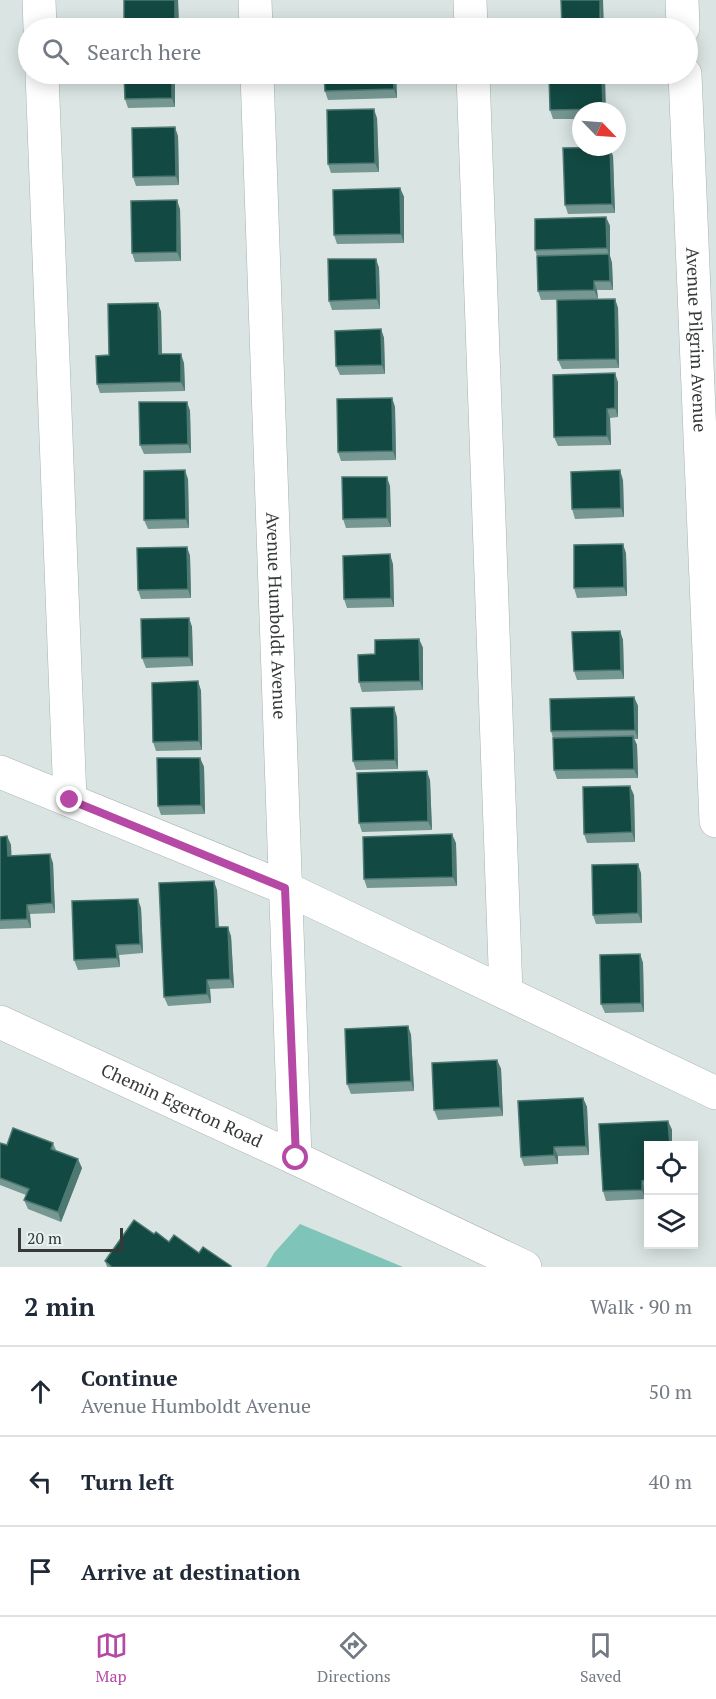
<!DOCTYPE html>
<meta charset="utf-8">
<style>
body{margin:0;font-family:"PT Serif",serif;background:#f6f6f7;color:#1f2937}
.controls{position:absolute;right:18px;bottom:18px;display:grid;overflow:hidden;border-radius:0px;box-shadow:0 3px 15px #0003}
.controls button{width:54px;height:54px;display:grid;place-items:center;padding:0;border:0;border-bottom:2px solid #e0e1e3;background:#fff;color:#1f2937;font:30px sans-serif}
.compass{position:absolute;left:572px;top:102px;width:54px;height:54px;border-radius:50%;background:#fff;box-shadow:0 3px 15px #0003;rotate:115deg}
.scale{position:absolute;left:18px;bottom:15px;width:105px;box-sizing:border-box;padding-left:6px;border:3px solid #353938;border-top:0;font-size:16px;line-height:21px;white-space:nowrap;color:#353938;-webkit-text-stroke:4px #e7f3f0;paint-order:stroke}
.stop{position:absolute;width:18px;height:18px;margin:-14px;border:4px solid #b648a6;border-radius:50%;background:#fff}
.stop.end{background:#b648a6;border-color:#fff;box-shadow:0 2px 6px #0008}
.list{margin:0;padding:0;list-style:none}
h2{display:flex;justify-content:space-between;align-items:center;height:78px;margin:0;padding:0 24px;font-size:26px}
h2 small{font-size:20px;font-weight:400;color:#747a83}
.list li{display:grid;grid-template-columns:39px 1fr auto;gap:18px;align-items:center;box-sizing:border-box;height:90px;padding:0 24px;border-top:2px solid #e0e1e3}
.list b{display:block;font-size:22px;white-space:nowrap}
.list p{margin:0;font-size:20px;white-space:nowrap;color:#747a83}
.list em{font-size:20px;font-style:normal;color:#747a83}
.icon{flex:none;width:33px;height:33px;fill:none;stroke:currentColor;stroke-width:2;stroke-linecap:round;stroke-linejoin:round}
.map{position:relative;flex:none;width:716px;height:1267px;overflow:hidden}
.search{position:absolute;background:#fff;box-shadow:0 3px 15px #0003;left:18px;right:18px;top:18px;height:66px;display:flex;align-items:center;gap:15px;box-sizing:border-box;padding:0 21px;border-radius:33px;color:#747a83;font-size:22px}
.sheet{height:348px;background:#fff}
nav{display:flex;justify-content:space-around;align-items:center;box-sizing:border-box;height:84px;border-top:2px solid #e0e1e3;background:#fff;font-size:16px;color:#747a83}
nav a{display:grid;justify-items:center;gap:3px}
nav .on{color:#b648a6}
.map>svg:first-child{display:block}
.forest{fill:#7fc4b9}
.lines{fill:none;stroke-linecap:round;stroke-linejoin:round}
.minor-casing{stroke:#a7b2b0;stroke-width:34}
.minor{stroke:#fff;stroke-width:33}
.wall{fill:#769792}
.shaded-wall{fill:#4e7872}
.building{fill:#124942;stroke:#4e7872;stroke-width:1.5}
.route{stroke:#b648a6;stroke-width:8}
.labels{text-anchor:middle;stroke-width:6;stroke-linejoin:round;paint-order:stroke}
.street-label{font-size:18px;fill:#353938;stroke:#e7f3f0}
</style>
<div class="map">
<svg width="716" height="1267" viewBox="0 0 716 1267">
<rect width="100%" height="100%" fill="#dae5e3"/>
<path class="forest" d="M300,1224l103,43h-137l8,-14z"/>
<g class="lines">
<g class="minor-casing">
<g id="minor">
<path d="M39,0l1,28"/>
<path d="M255,0l1,28"/>
<path d="M470,0l1,28"/>
<path d="M682,0l1,28"/>
<path d="M42,74l28,726"/>
<path id="s1" d="M257,74l38,1084"/>
<path d="M473,74l33,919"/>
<path id="s2" d="M685,74l31,747"/>
<path d="M0,772l285,116 431,205"/>
<path id="s3" d="M0,1022l295,136 230,109"/>
</g>
</g>
<use href="#minor" class="minor"/>
</g>
<g class="wall">
<path d="M124,0h54l1,28h-52l-3,-5z"/>
<path d="M175,74v33l-47,1 -3,-9z"/>
<path d="M324,74h72l1,24 -69,2 -3,-9z"/>
<path d="M549,74l57,37h-25v8h-28l-3,-9z"/>
<path d="M377,118l2,54 -48,1 -3,-9z"/>
<path d="M178,136l1,49 -43,1 -3,-9z"/>
<path d="M613,156l2,57 -47,1 -3,-9z"/>
<path d="M400,188l4,9v46l-67,1 -3,-9z"/>
<path d="M180,209l1,52 -46,1 -3,-9z"/>
<path d="M606,217l4,9v30l2,7 1,27h-16l1,9h17l3,9 1,60 -57,1 -4,-9 29,-61 -46,1 -3,-9 -1,-35 -2,-6z"/>
<path d="M376,259l3,9 1,41 -48,1 -3,-9z"/>
<path d="M158,303l3,9 1,42 22,9 1,28 -85,2 -3,-9 12,-29z"/>
<path d="M381,329l3,9 1,36 -45,1 -4,-9z"/>
<path d="M618,382v35l-8,1 1,27 -53,1 -4,-9z"/>
<path d="M392,398l3,9 1,53 -55,1 -3,-9z"/>
<path d="M187,402l3,9 1,42 -47,1 -4,-9z"/>
<path d="M188,479l1,49 -41,1 -4,-9z"/>
<path d="M623,480l1,37 -49,2 -3,-10z"/>
<path d="M390,486l1,41 -45,1 -3,-9z"/>
<path d="M187,547l3,9 1,42 -50,1 -3,-9z"/>
<path d="M626,553l1,43 -50,2 -3,-10z"/>
<path d="M393,564l1,43 -47,1 -3,-9z"/>
<path d="M189,618l3,9 1,39 -47,2 -4,-10z"/>
<path d="M620,631l3,9 1,39 -47,1 -3,-9z"/>
<path d="M419,639l4,9v42l-61,2 -3,-10 16,-28z"/>
<path d="M198,681l3,10 1,59 -46,1 -3,-9z"/>
<path d="M634,697l4,9v33h-4l3,6 1,33 -81,1 -3,-9 -1,-32 -2,-7z"/>
<path d="M397,717l1,52 -42,1 -3,-9z"/>
<path d="M200,758l4,9 1,47 -44,1 -3,-9z"/>
<path d="M430,780l2,50 -70,2 -3,-9z"/>
<path d="M634,795l1,47 -48,1 -3,-9z"/>
<path d="M7,836l4,9v11l42,7 2,50 -25,1 1,14 -31,1v-92z"/>
<path d="M456,843l1,43 -90,2 -3,-9z"/>
<path d="M641,873l1,50 -46,1 -3,-9z"/>
<path d="M217,890l2,37 12,9 3,52 -24,1 1,14 -43,3 -4,-9z"/>
<path d="M141,908l2,45 -24,2 1,12 -42,3 -4,-10z"/>
<path d="M640,954l3,9 1,49 -39,1 -4,-9z"/>
<path d="M408,1026l3,9 3,56 -63,3 -4,-10z"/>
<path d="M497,1060l4,9 2,47 -65,4 -4,-10z"/>
<path d="M583,1098l4,9 2,48 -31,1v8l-34,2 -3,-9z"/>
<path d="M668,1121l4,9v16h-24v44h-3l1,9 -40,2 -3,-10 -4,-67z"/>
<path d="M0,1143l7,2 46,-2 3,7 26,18 -21,54 -33,-13 -4,-9 2,-5 -26,-10z"/>
<path d="M154,1234l15,8 30,11 32,14h-124l-2,-6z"/>
</g>
<g class="shaded-wall">
<path d="M175,0h3l1,28 -4,-6z"/>
<path d="M600,0h3l1,28h-3z"/>
<path d="M172,74h3v33l-3,-9z"/>
<path d="M393,74h3l1,24 -3,-9z"/>
<path d="M602,74h3l1,37h-3v-2z"/>
<path d="M374,109l3,9 2,54 -4,-9z"/>
<path d="M175,127l3,9 1,49 -3,-9z"/>
<path d="M610,147l3,9 2,57 -3,-9z"/>
<path d="M400,188l4,9v46l-3,-9z"/>
<path d="M177,200l3,9 1,52 -4,-9z"/>
<path d="M606,217l4,9v30l2,7 1,27 -3,-9 -1,-26 -2,-7z"/>
<path d="M376,259l3,9 1,41 -3,-10z"/>
<path d="M594,281l3,9 1,9 -4,-9z"/>
<path d="M615,299l3,9 1,60 -3,-9z"/>
<path d="M158,303l3,9 1,51 -3,-9z"/>
<path d="M381,329l3,9 1,36 -3,-9z"/>
<path d="M181,354l3,9 1,28 -4,-9z"/>
<path d="M615,373l3,9v35l-3,-9z"/>
<path d="M392,398l3,9 1,53 -3,-9z"/>
<path d="M187,402l3,9 1,42 -3,-9z"/>
<path d="M607,409l3,9 1,27 -4,-9z"/>
<path d="M185,470l3,9 1,49 -3,-9z"/>
<path d="M620,470l3,10 1,37 -3,-9z"/>
<path d="M387,477l3,9 1,41 -4,-9z"/>
<path d="M623,544l3,9 1,43 -3,-9z"/>
<path d="M187,547l3,9 1,42 -3,-9z"/>
<path d="M390,554l3,10 1,43 -3,-9z"/>
<path d="M189,618l3,9 1,39 -4,-9z"/>
<path d="M620,631l3,9 1,39 -3,-9z"/>
<path d="M419,639l4,9v42l-3,-9z"/>
<path d="M198,681l3,10 1,59 -3,-9z"/>
<path d="M634,697l4,9v33l-3,-9z"/>
<path d="M394,707l3,10 1,52 -3,-9z"/>
<path d="M633,736l4,9 1,33 -4,-9z"/>
<path d="M200,758l4,9 1,47 -4,-9z"/>
<path d="M427,771l3,9 2,50 -4,-9z"/>
<path d="M630,786l4,9 1,47 -3,-10z"/>
<path d="M452,834l4,9 1,43 -4,-9z"/>
<path d="M7,836l4,9 1,20 -4,-9z"/>
<path d="M50,854l3,9 2,50 -3,-10z"/>
<path d="M638,864l3,9 1,50 -4,-10z"/>
<path d="M214,881l3,9 2,47 -3,-10z"/>
<path d="M138,899l3,9 2,45 -3,-9z"/>
<path d="M27,905l3,9 1,14 -4,-9z"/>
<path d="M228,927l3,9 3,52 -4,-9z"/>
<path d="M116,945l3,10 1,12 -3,-9z"/>
<path d="M640,954l3,9 1,49 -3,-9z"/>
<path d="M207,980l3,9 1,14 -4,-9z"/>
<path d="M408,1026l3,9 3,56 -3,-10z"/>
<path d="M497,1060l4,9 2,47 -3,-9z"/>
<path d="M583,1098l4,9 2,48 -3,-9z"/>
<path d="M668,1121l4,9v16h-2z"/>
<path d="M554,1147l4,9v8l-4,-9z"/>
<path d="M78,1159l4,9 -21,54 -3,-10z"/>
<path d="M642,1181l3,9 1,9 -4,-9z"/>
</g>
<g class="building">
<path d="M124,0h51v22l-51,1z"/>
<path d="M561,0h39v28h-38z"/>
<path d="M124,74h48v24l-47,1z"/>
<path d="M324,74h69l1,15 -69,2z"/>
<path d="M549,74h53l1,35 -53,1z"/>
<path d="M374,109l1,54 -47,1 -1,-54z"/>
<path d="M175,127l1,49 -43,1 -1,-49z"/>
<path d="M610,147l2,57 -47,1 -2,-57z"/>
<path d="M400,188l1,46 -67,1 -1,-45z"/>
<path d="M177,200v52l-45,1 -1,-52z"/>
<path d="M606,217l1,31 -72,2v-31z"/>
<path d="M609,254l1,27h-16v9l-56,1 -1,-35z"/>
<path d="M328,259h48l1,40 -48,2z"/>
<path d="M615,299l1,60 -58,1 -1,-60z"/>
<path d="M158,303l1,51h22v28l-84,2 -1,-28 13,-1 -1,-51z"/>
<path d="M381,329l1,36 -46,1 -1,-35z"/>
<path d="M615,373v35l-8,1v27l-53,1 -1,-62z"/>
<path d="M392,398l1,53 -55,1 -1,-53z"/>
<path d="M139,402h48l1,42 -48,1z"/>
<path d="M185,470l1,49 -42,1v-49z"/>
<path d="M620,470l1,38 -49,1 -1,-37z"/>
<path d="M342,477h45v41l-44,1z"/>
<path d="M623,544l1,43 -50,1v-43z"/>
<path d="M187,547l1,42 -50,1 -1,-42z"/>
<path d="M390,554l1,44 -47,1 -1,-43z"/>
<path d="M189,618v39l-47,1 -1,-39z"/>
<path d="M620,631l1,39 -47,1 -2,-39z"/>
<path d="M419,639l1,42 -61,1 -1,-27 17,-1v-14z"/>
<path d="M198,681l1,60 -46,1 -1,-59z"/>
<path d="M634,697l1,33 -84,1 -1,-32z"/>
<path d="M394,707l1,53 -42,1 -2,-53z"/>
<path d="M633,736l1,33 -80,1 -1,-32z"/>
<path d="M157,758h43l1,47 -43,1z"/>
<path d="M427,771l1,50 -69,2 -2,-50z"/>
<path d="M630,786l2,46 -48,2 -1,-47z"/>
<path d="M452,834l1,43 -89,2 -1,-42z"/>
<path d="M7,836l1,20 42,-2 2,49 -25,2v14l-27,1v-83z"/>
<path d="M638,864v49l-45,2 -1,-50z"/>
<path d="M214,881l2,46h12l2,52 -23,1v14l-43,3 -5,-114z"/>
<path d="M138,899l2,45 -24,1 1,13 -43,2 -2,-59z"/>
<path d="M640,954l1,49 -40,1 -1,-49z"/>
<path d="M408,1026l3,55 -64,3 -2,-55z"/>
<path d="M497,1060l3,47 -66,3 -2,-47z"/>
<path d="M583,1098l3,48 -32,1v8l-33,2 -3,-56z"/>
<path d="M668,1121l2,25h-22v34l-6,1v9l-39,1 -4,-67z"/>
<path d="M13,1128l40,15 -2,6 27,10 -20,53 -34,-12 5,-11 -29,-11v-35l7,2z"/>
<path d="M134,1220l20,14 2,-2 13,10 5,-7 25,18 4,-6 28,19 -1,1h-118l-7,-6z"/>
</g>
<g class="lines">
<path class="route" d="M70,800l215,88 11,270"/>
</g>
<g class="labels">
<g class="street-label">
<text dy="6" stroke="none"><textPath href="#s2" startOffset="266">Avenue Pilgrim Avenue</textPath></text>
<text dy="6" stroke="none"><textPath href="#s1" startOffset="542">Avenue Humboldt Avenue</textPath></text>
<text dy="6" stroke="none"><textPath href="#s3" startOffset="200">Chemin Egerton Road</textPath></text>
</g>
</g>
</svg>
<div class="controls">
<button><svg class="icon" aria-label="locate" viewBox="0 0 24 24"><circle cx="12" cy="12" r="6"/><path d="M12 2v4M12 18v4M2 12h4M18 12h4"/></svg></button>
<button><svg class="icon" aria-label="layers" viewBox="0 0 24 24"><path d="M12 4l9 5-9 5-9-5zM3 14l9 5 9-5"/></svg></button>
</div>
<svg class="compass" viewBox="-18 -18 36 36"><path d="M0-13l5 13h-10z" fill="#e53935"/><path d="M0 13l5-13h-10z" fill="#747a83"/></svg>
<div class="scale">20 m</div>
<div class="stop" style="left:296px;top:1158px"></div>
<div class="stop end" style="left:70px;top:800px"></div>
<div class="search"><svg class="icon" aria-label="search" viewBox="0 0 24 24"><circle cx="10" cy="10" r="6"/><path d="M15 15l6 6"/></svg>Search here</div>
</div>
<section class="sheet">
<h2>2 min<small>Walk · 90 m</small></h2>
<ul class="list">
<li><svg class="icon" aria-label="ahead" viewBox="0 0 24 24"><path d="M12 20V5M6 11l6-6 6 6"/></svg><div><b>Continue</b><p>Avenue Humboldt Avenue</p></div><em>50 m</em></li>
<li><svg class="icon" aria-label="left" viewBox="0 0 24 24"><path d="M17 20v-9H6M10 6l-5 5 5 5"/></svg><div><b>Turn left</b></div><em>40 m</em></li>
<li><svg class="icon" aria-label="arrive" viewBox="0 0 24 24"><path d="M6 21V4h12l-3 4 3 4H6"/></svg><div><b>Arrive at destination</b></div></li>
</ul>
</section>
<nav>
<a class="on"><svg class="icon" aria-label="map" viewBox="0 0 24 24"><path d="M3 6l6-2 6 2 6-2v14l-6 2-6-2-6 2zM9 4v14M15 6v14"/></svg>Map</a>
<a><svg class="icon" aria-label="directions" viewBox="0 0 24 24"><path d="M12 3l9 9-9 9-9-9zM9 14v-3h6M13 9l2 2-2 2"/></svg>Directions</a>
<a><svg class="icon" aria-label="saved" viewBox="0 0 24 24"><path d="M7 4h10v16l-5-4-5 4z"/></svg>Saved</a>
</nav>
